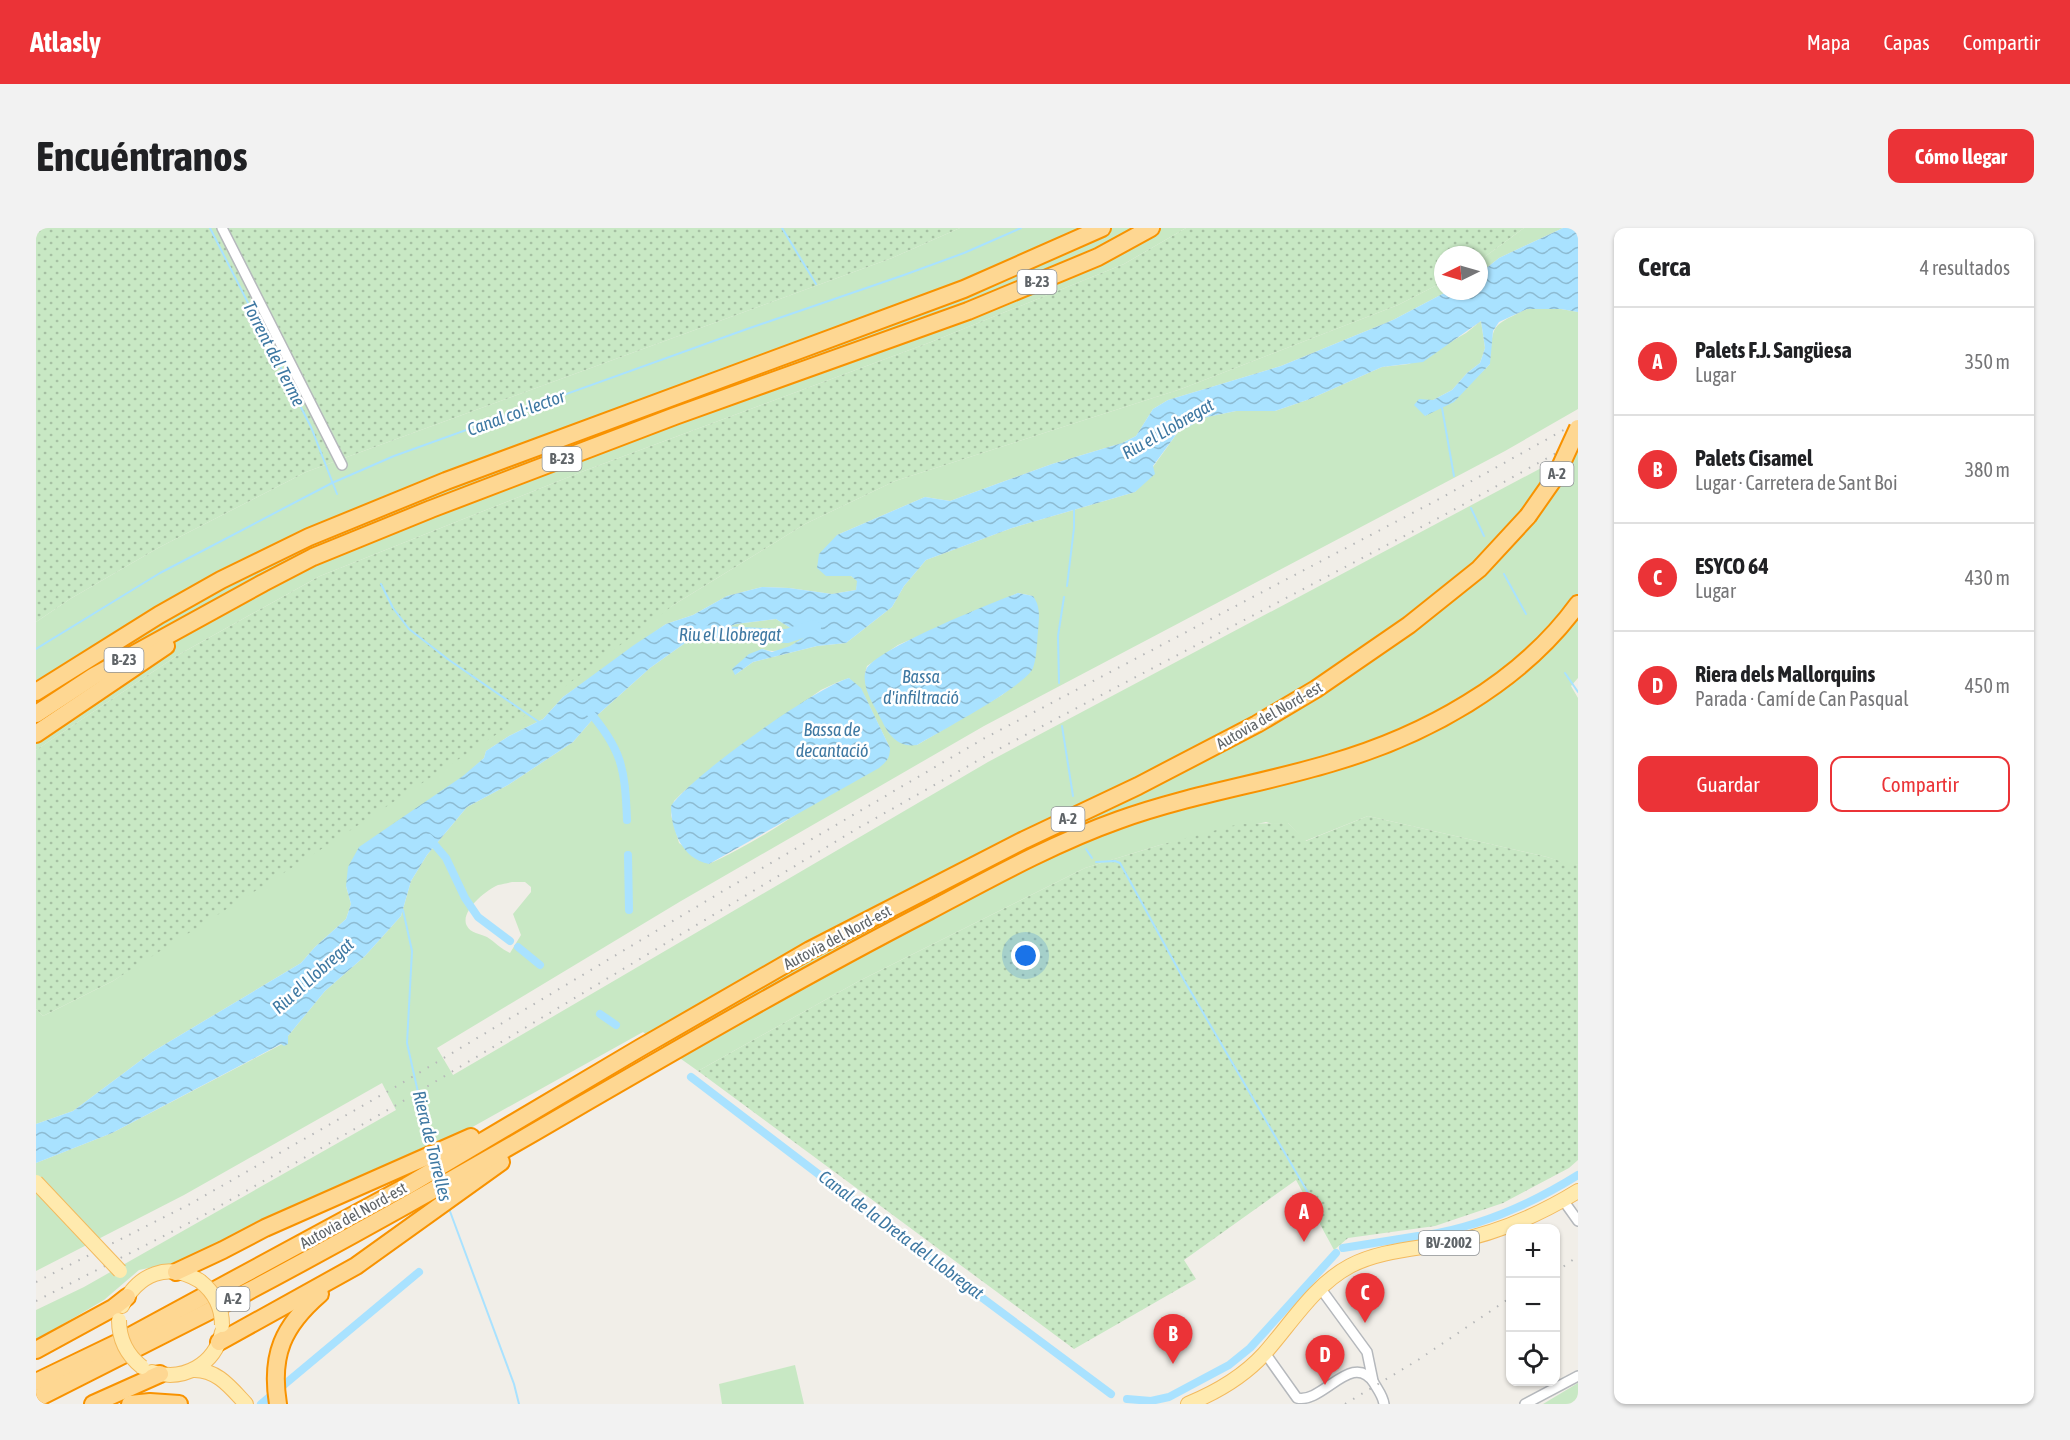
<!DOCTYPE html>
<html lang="es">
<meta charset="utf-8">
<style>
body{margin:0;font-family:"Asap Condensed",sans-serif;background:#f2f2f2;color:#202124}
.controls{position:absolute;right:18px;bottom:18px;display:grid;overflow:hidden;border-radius:12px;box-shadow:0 2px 4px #0004}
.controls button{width:54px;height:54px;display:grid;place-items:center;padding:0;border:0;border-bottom:2px solid #e0e0e0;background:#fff;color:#202124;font:30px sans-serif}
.compass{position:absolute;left:1398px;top:18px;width:54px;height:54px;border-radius:50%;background:#fff;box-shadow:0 2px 4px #0004;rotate:265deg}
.you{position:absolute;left:990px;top:728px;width:21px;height:21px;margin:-15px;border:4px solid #fff;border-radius:50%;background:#1a73e8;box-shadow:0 0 0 9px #1a73e833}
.badge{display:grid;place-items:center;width:39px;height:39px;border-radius:50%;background:#eb3337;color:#fff;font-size:20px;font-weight:700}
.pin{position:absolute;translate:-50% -50px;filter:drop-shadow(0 2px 3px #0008)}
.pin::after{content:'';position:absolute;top:32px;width:21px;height:18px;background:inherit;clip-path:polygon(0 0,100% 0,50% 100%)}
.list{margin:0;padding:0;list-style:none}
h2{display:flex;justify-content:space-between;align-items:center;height:78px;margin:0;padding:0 24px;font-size:26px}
h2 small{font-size:20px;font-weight:400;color:#757577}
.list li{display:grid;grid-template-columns:39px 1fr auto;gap:18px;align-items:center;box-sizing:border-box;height:108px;padding:0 24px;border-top:2px solid #e0e0e0}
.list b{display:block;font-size:22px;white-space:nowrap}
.list p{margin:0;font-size:20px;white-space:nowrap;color:#757577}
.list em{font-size:20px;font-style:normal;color:#757577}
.actions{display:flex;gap:12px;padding:18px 24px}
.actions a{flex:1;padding:14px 0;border:2px solid #eb3337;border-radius:12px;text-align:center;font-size:21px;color:#eb3337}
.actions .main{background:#eb3337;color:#fff}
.icon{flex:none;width:33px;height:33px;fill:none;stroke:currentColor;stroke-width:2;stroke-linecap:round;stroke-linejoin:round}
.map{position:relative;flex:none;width:1542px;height:1176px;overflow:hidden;border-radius:12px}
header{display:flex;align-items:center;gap:36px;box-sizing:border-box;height:84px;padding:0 30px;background:#eb3337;color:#fff}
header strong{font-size:28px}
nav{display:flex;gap:33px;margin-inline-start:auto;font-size:21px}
.intro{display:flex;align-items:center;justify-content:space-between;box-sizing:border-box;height:144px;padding:0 36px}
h1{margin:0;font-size:42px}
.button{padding:15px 27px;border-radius:12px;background:#eb3337;color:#fff;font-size:21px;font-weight:700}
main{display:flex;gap:36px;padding:0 36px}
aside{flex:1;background:#fff;border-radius:12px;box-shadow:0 2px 4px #0004}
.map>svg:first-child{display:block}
.grass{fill:#c8e8c4;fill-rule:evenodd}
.garden{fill:url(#garden-dots)}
.water{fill:url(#water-waves)}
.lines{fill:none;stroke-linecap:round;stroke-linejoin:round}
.stream{stroke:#a9e2ff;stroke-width:2}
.canal{stroke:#a9e2ff;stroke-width:8}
.river{stroke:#a9e2ff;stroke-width:14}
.street-casing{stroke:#b5b8bc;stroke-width:12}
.primary-casing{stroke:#f3ba5e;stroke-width:16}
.highway-casing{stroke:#f89200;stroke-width:20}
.street{stroke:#fff;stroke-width:9}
.primary{stroke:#ffeaae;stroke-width:14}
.highway{stroke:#fed792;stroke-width:16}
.rail{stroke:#b6b7b8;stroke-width:2;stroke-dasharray:1.5 8;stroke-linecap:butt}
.primary-bridge-casing{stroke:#f3ba5e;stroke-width:16;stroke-linecap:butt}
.highway-bridge-casing{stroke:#f89200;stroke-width:20;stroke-linecap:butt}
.primary-bridge{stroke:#ffeaae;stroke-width:14}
.highway-bridge{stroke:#fed792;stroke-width:16}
.labels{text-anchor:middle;stroke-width:5;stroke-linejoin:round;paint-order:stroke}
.shield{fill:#fff;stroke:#8f9295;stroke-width:1.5}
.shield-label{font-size:15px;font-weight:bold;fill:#5f6468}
.street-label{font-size:16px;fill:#5f6468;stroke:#fff}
.water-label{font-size:18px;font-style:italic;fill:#3e78a2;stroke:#fff}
</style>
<header>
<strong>Atlasly</strong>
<nav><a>Mapa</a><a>Capas</a><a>Compartir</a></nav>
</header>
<div class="intro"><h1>Encuéntranos</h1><a class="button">Cómo llegar</a></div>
<main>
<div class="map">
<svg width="1542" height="1176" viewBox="0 0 1542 1176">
<defs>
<pattern id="garden-dots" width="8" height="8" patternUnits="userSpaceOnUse" patternTransform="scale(1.5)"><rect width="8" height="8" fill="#c8e8c4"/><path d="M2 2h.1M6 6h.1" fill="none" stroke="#a6c0a3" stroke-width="1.8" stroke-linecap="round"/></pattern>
<pattern id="water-waves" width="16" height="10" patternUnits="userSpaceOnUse" patternTransform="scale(1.5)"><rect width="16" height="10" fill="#a9e2ff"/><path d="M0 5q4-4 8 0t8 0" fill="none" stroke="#8dbbd2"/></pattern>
</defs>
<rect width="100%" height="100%" fill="#f1eee8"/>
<g class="grass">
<path d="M924,0h226l-62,36 -193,78 -342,127 -269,107 -142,79 -142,95v-128l34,-23 88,-51 148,-76 586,-214z"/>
<path d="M1488,0h39l-64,30 -20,16v-13z"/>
<path d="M1407,54v9h5l-55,29 -112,46 -113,34 -15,9 -17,27 -14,7 -70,21 -102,37 -25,-4 -88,38 -11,41h25l7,5 -2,9 -24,4 -43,-6 -27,-1 -35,9 -34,19 -27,9 -103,73 -20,22 -34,17 -23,15 -2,7 -138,128 5,18 -5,15 -31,28 -14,16 -149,89 -79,59 -37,13v-115l7,7 70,-35 562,-377 130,-80 90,-43 286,-92 217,-84z"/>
<path d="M1491,81h34l17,3v97l-73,42 -521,275 -303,175 -244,147 16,27 535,-313 557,-296 33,-20v232l-7,8 7,12v166l-5,2 -26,-9 -179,-41 -63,25 -17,-18 -15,1 -7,-2 -106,23 -75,23 -226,113 -161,90 -55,-39 -192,107 -263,121 -49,10 -35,30 -68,40v-30l48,-23 312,-177 -14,-27 -198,112 -148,76v-108l76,-30 176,-92v-5l37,-45 40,-35 36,-40 10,-35 16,-26 40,-48 41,-22 65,-43 20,-23 57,-51 35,-25 51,-19 40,-5 30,18c-15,9 -27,18 -44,12l-27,26 18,-13 64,-16 29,-3 46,-36 12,-21 22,-26 86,-32 123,-36 43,-60 29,-15 29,-6h39l35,-12 72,-32 27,-3 33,-17 24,-14 15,-12 4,27 -5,15 -13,10 -15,17 -19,10 -8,16 52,-39 13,-13c3,-41 0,-37 37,-55zM982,365l15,3 -4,77 -27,22 -85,50 -51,-58 -1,-14 2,-7 31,-21zM813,450l15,17 26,53c-58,41 -115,86 -181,116l-30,-21 -8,-28 3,-14 10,-10 57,-45 80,-56 17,-8zM476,654h13l6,5v5l-18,22 8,21 -11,18c-9,-4 -15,-11 -23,-16 -6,-3 -17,-4 -20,-11 -8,-14 19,-36 31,-41 5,-1 9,-2 14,-3z"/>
<path d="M759,1137l9,39h-82l-3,-20z"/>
<path d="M1542,1155v21h-35z"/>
</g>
<g class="garden">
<path d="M0,0h924l-68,30 -586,214 -148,76 -88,51 -34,23z"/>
<path d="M1150,0h338l-45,33v-6h-36v27l-45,23 -217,84 -286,92 -90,43 -130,80 -140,105 -204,134 -218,138 -70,35 -7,-7v-259l142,-95 142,-79 269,-107 342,-127 193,-78z"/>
<path d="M1332,588l179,41 26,8 5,-1v296l-9,8 -66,35 -68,23 -87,12 -14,12 -38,-70 -112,80 12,19 -122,70 -376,-278 161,-90 226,-113 75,-23 79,-21 49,-1 18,18z"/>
</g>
<g class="water">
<path d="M1527,0h15v84l-17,-3h-34l-28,13 -6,9 -3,33 -36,38 -29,14 -11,-11 5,-6 14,1 19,-10 15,-17 13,-10 5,-15 -4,-27 -58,41 -41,5 -72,32 -35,12h-39l-29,6 -29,15 -25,34 2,8 -20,18 -123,36 -86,32 -22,26 -12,21 -46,36 -29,3 -64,16 -18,13 -3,-6 17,-15 13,-5 10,3 18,-6 15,-9 -29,-18 -40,5 -51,19 -35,25 -57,51 -20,23 -65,43 -41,22 -40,48 -16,26 -10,35 -36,40 -40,35 -37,45v8l-4,2 -3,-2 -169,89 -76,30v-39l37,-13 79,-59 149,-89 14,-16 31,-28 5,-15 -5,-18 2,-19 11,-20 104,-71 21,-18 2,-7 23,-15 34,-17 20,-22 71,-52 32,-21 27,-9 34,-19 35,-9 27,1 43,6 24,-4 1,-9 -6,-5h-25l-9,-8 2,-14 18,-19 88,-38 25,4 102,-37 70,-21 14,-7 17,-27 15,-9 113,-34 112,-46 55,-29h31v-17l20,-16z"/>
<path d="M982,365l15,3c8,11 6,22 5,35 -1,11 -1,26 -5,37 -7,18 -96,65 -116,77 -18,3 -28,-9 -35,-24 -7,-14 -22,-35 -16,-51 7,-20 128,-68 152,-77z"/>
<path d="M813,450l12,10 29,60c0,10 -3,13 -11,20l-170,96c-27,-5 -38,-34 -38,-58 19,-29 145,-119 178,-128z"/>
</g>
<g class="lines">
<g class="stream">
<path d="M174,0l101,199 26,67"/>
<path d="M746,0l34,56"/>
<path d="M1406,180l12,68"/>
<path d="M1435,280l13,28"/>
<path d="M1468,346l22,40"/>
<path d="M345,356l12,24 16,21 40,31 90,62"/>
<path d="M1031,358l7,-58v-20"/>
<path d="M0,421l124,-76 172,-90 62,-27 353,-127 157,-54 60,-22 57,-25"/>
<path d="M1529,445l13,19"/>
<path d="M1023,455l-1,-47 6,-39"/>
<path d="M1026,498l11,70"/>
<path d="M1050,621l6,9"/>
<path d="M1060,634l19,-1 5,2 64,117 130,223"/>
<path d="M367,682l9,41 -5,92 23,103"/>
<path d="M412,978l66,178 5,20"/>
</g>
<g class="canal">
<path d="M551,481c35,40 38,59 40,111"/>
<path d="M393,610l17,20 19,40 13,19 32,24"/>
<path d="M592,627l1,55"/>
<path d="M482,719l22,18"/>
<path d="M564,786l16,11"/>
<path d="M655,849l227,173 193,144"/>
<path d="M1391,1007c55,-9 103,-30 151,-60"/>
<path d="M1307,1020l75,-12"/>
<path d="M1091,1171l24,2 18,-4 60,-32 21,-17 86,-95"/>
<path d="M225,1176l158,-132"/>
</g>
<path class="river" d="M661,404l90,4 27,-9"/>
<g class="street-casing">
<g id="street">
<path d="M186,0l120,237"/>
<path d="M1527,972l15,21"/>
<path d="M1285,1061l46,63 6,29"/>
<path d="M1229,1125l32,45c26,6 55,-48 77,-15 4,7 9,13 10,21"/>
<path d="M1489,1176l53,-28"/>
</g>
</g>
<g class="primary-casing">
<g id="primary">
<path d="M86,1078c16,-32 46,-45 78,-25"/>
<path d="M157,1142c24,-1 38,18 53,34"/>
<path d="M116,1144c32,10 63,-8 70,-40"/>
<path d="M1152,1176c29,-12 55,-27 76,-50 26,-29 50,-69 86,-88 30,-16 68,-17 102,-24 45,-9 87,-27 126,-51"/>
</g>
</g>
<g class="highway-casing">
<g id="highway">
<path d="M0,464l123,-77 62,-35 88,-43 137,-56 518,-192 138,-61"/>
<path d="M0,486l58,-38 169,-93 50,-26 118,-48 244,-93 293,-105 130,-54 53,-29"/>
<path d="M0,506l130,-88"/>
<path d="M140,1044l47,-22 42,-22 206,-91"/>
<path d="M183,1114l137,-76 145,-104"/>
<path d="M0,1122l77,-42 14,-11"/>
<path d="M0,1154l83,-40 288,-156 233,-138 170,-98 214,-110 114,-54 119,-62 59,-35 93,-64 70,-56 49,-53"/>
<path d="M0,1171c70,-36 141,-71 211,-107 109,-58 216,-118 322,-180 119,-69 238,-138 360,-201 62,-33 125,-68 190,-91 69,-25 142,-36 212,-57 93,-27 189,-79 247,-159"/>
<path d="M57,1176l67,-30"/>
<path d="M94,1176l20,-2 29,2"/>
<path d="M242,1176c-8,-49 5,-78 42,-110"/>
</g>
</g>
<use href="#street" class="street"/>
<use href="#primary" class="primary"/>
<use href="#highway" class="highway"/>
<g class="rail">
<path d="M1520,1044l22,-16"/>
<path d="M0,1054l154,-78 202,-115 326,-195 265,-155 458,-241 137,-76"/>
<path d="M0,1073l161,-82 196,-112 467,-280 133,-75 455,-239 130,-72"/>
<path d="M1309,1176l73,-44 92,-62"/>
</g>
<g class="primary-bridge-casing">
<g id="primary-bridge">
<path d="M0,954l84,89"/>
<path d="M164,1053c14,11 22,25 22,44"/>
<path d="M83,1092c0,19 8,35 23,47"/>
</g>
</g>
<g class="highway-bridge-casing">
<path id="highway-bridge" d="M1492,288l28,-40 22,-48"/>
</g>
<use href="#primary-bridge" class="primary-bridge"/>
<use href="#highway-bridge" class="highway-bridge"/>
</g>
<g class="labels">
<g class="shield">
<rect x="981.5" y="42" width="39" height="24" rx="4.5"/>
<rect x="506.5" y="219" width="39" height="24" rx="4.5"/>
<rect x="1504.5" y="234" width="33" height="24" rx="4.5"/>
<rect x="68.5" y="420" width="39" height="24" rx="4.5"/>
<rect x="1015.5" y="579" width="33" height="24" rx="4.5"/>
<rect x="1383" y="1003" width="60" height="24" rx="4.5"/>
<rect x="180.5" y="1059" width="33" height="24" rx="4.5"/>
</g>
<g class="shield-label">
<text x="1001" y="59">B-23</text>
<text x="526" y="236">B-23</text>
<text x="1521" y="251">A-2</text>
<text x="88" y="437">B-23</text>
<text x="1032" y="596">A-2</text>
<text x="1413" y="1020">BV-2002</text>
<text x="197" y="1076">A-2</text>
</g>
<g class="street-label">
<text transform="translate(1233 487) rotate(-30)" y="6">Autovia del Nord-est</text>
<text transform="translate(801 709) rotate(-28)" y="6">Autovia del Nord-est</text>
<text transform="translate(317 987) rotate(-29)" y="6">Autovia del Nord-est</text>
</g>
<g class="water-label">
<text transform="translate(238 126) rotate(63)" y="6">Torrent del Terme</text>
<text transform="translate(480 185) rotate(-20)" y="6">Canal col·lector</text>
<text transform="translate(1132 201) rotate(-30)" y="6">Riu el Llobregat</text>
<text x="694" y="413">Riu el Llobregat</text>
<text x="885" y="455">Bassa<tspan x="885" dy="21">d'infiltració</tspan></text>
<text x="796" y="508">Bassa de<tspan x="796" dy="21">decantació</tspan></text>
<text transform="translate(277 748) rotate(-42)" y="6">Riu el Llobregat</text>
<text transform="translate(396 918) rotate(76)" y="6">Riera de Torrelles</text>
<text transform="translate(865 1007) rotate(37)" y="6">Canal de la Dreta del Llobregat</text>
</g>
</g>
</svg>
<div class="controls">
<button>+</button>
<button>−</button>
<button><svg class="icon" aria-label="locate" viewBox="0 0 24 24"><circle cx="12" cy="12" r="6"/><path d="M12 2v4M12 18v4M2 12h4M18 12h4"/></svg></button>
</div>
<svg class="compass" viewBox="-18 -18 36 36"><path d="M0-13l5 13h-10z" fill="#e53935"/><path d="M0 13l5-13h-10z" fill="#757577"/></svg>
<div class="you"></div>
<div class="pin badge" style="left:1268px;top:1014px">A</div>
<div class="pin badge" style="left:1137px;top:1136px">B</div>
<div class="pin badge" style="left:1329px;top:1095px">C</div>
<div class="pin badge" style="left:1289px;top:1157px">D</div>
</div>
<aside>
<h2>Cerca<small>4 resultados</small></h2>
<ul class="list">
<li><span class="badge">A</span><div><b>Palets F.J. Sangüesa</b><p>Lugar</p></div><em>350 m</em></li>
<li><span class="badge">B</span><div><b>Palets Cisamel</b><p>Lugar · Carretera de Sant Boi</p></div><em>380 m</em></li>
<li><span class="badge">C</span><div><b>ESYCO 64</b><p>Lugar</p></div><em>430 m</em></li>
<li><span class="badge">D</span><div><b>Riera dels Mallorquins</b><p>Parada · Camí de Can Pasqual</p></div><em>450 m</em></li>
</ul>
<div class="actions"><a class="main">Guardar</a><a>Compartir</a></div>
</aside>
</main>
